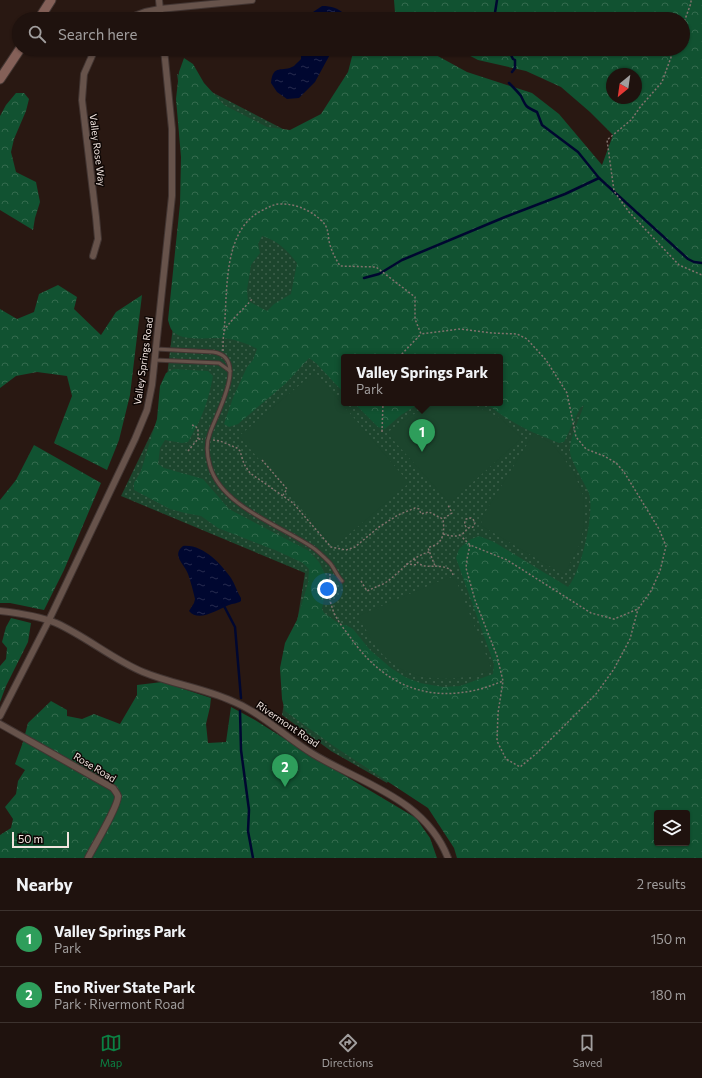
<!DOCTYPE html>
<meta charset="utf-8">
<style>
body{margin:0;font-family:Commissioner,sans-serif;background:#2c201c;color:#f1f3f6}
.controls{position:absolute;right:12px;bottom:12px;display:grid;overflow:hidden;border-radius:4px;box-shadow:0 1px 3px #0004}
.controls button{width:36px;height:36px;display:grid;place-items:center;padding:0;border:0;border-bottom:1px solid #3c322e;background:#1f120e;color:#f1f3f6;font:20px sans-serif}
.compass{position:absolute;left:606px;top:68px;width:36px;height:36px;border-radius:50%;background:#1f120e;box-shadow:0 1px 3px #0004;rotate:209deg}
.scale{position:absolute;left:12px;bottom:10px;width:57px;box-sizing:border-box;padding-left:4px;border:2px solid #f1e4df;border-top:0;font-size:11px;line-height:14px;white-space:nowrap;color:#f1e4df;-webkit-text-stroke:3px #0d0604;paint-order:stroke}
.you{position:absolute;left:327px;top:589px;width:14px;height:14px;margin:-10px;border:3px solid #fff;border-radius:50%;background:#1a73e8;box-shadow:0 0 0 6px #1a73e833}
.badge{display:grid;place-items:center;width:26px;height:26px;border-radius:50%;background:#0b8043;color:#fff;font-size:13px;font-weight:700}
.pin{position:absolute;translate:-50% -33px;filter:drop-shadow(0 1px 2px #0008)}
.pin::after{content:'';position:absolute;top:21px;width:14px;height:12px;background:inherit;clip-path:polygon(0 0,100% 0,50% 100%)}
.popup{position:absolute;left:341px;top:354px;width:162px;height:52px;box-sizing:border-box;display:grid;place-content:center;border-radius:4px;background:#1f120e;filter:drop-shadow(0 1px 3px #0005);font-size:13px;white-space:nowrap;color:#a19e9e}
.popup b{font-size:15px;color:#f1f3f6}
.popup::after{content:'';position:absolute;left:50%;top:100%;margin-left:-8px;border:8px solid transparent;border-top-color:#1f120e}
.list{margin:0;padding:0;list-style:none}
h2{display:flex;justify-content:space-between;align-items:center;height:52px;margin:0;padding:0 16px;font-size:17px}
h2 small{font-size:13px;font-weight:400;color:#a19e9e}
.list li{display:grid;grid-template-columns:26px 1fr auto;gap:12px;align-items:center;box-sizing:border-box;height:56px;padding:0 16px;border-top:1px solid #3c322e}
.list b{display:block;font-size:15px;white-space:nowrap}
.list p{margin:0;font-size:13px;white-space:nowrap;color:#a19e9e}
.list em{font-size:13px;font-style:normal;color:#a19e9e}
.icon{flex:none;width:22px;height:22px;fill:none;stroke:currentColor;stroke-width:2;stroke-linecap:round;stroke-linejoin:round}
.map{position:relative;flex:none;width:702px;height:858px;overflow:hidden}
.search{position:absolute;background:#1f120e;box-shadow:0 1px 3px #0004;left:12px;right:12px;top:12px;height:44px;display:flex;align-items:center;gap:10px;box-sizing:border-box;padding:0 14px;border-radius:22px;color:#a19e9e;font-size:15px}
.sheet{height:164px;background:#1f120e}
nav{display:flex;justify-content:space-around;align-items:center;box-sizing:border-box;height:56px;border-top:1px solid #3c322e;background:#1f120e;font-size:11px;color:#a19e9e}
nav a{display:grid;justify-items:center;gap:2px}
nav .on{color:#0b8043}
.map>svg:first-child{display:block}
.grass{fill:url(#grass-dots);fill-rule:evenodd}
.forest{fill:url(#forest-crowns);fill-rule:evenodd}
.garden{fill:#1c452d}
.water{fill:url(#water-ripples)}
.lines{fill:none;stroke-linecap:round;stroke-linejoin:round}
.stream{stroke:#000730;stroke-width:2.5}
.lane-casing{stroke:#423532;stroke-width:5}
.street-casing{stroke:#423532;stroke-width:8}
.secondary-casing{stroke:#423532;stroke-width:11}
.path{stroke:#82726d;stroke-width:1.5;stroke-dasharray:2 2;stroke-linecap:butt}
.lane{stroke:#67534b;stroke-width:3}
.street{stroke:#67534b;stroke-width:6}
.secondary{stroke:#846058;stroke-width:9}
.labels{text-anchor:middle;stroke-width:3;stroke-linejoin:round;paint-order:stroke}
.street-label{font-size:10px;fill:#f1e4df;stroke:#0d0604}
</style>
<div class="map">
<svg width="702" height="858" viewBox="0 0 702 858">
<defs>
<pattern id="grass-dots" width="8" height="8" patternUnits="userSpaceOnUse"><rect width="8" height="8" fill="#1c452d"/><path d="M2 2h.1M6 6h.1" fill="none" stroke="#3d604b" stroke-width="1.8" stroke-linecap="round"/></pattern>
<pattern id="forest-crowns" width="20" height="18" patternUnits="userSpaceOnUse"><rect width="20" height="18" fill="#115231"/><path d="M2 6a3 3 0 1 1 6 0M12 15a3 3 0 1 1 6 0" fill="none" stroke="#346b4e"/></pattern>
<pattern id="water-ripples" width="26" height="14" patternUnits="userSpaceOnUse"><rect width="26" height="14" fill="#000730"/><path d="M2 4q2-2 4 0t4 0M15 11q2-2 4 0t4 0" fill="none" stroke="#262b4e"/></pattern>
</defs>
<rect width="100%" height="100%" fill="#291812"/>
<path class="grass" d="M177,74l525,272 -11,257 -258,99 -46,81 -56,-32 -49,-36 23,-142 -184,-77 42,-87 24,-198 -6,-108zM344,357h156v46h-156z"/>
<g class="forest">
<path d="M394,0h308v858h-245l-3,-10 -26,-40 -93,-61 -50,-36 -3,-12 -2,-31 5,-25 12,-23 11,-37 1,-14 -6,-6 -28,-13 -57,-22 -17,-12 -16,-3 -15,-4 -36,-19v-7l7,-12 16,-52 3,-33 6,-13 8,-4 34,2 5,5c-5,27 -11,42 -25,66l-6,1 -17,-3 -5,8 -2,16 6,4 39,11 26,30 80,42 10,11 7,14v13l-4,20 2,4 17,12h5l7,4 17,21 21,18 14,9 15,6 23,4 17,-1 33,-12 1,-10 -38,-106 3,-9 10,-9 10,-4 15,6 74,45c13,-15 27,-74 21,-94 -4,-9 -19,-34 -19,-41 -1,-14 10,-34 14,-47l-4,3 -16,34 -5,1c-17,-7 -34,-13 -49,-23 -10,-5 -17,-13 -27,-17h17v-46h-156v36l-28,-30 -7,-5 -23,25 -48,41 -9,3 -5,-3 9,-26 14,-31 6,-7 4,-11c-10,-6 -23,-10 -35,-11 -14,-1 -42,5 -51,-9 -1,-2 -2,-6 -3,-9l12,-116 1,-47 -5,-58 3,-27 5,-14 9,6 11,19 20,22 43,22 23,3 31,-16 27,-42 6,-23h71l42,23 65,21 27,21 43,51 11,-30 -23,-23 -29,-25 -35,-16 -48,-11 -21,-11h226v-30h-279l-9,-6zM612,74h24v24h-24zM262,236c15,4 26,15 35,27l-6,31 -17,10 -7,7 -19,-10 -1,-11 4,-25 9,-12 -2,-9zM657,813h30v30h-30z"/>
<path d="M16,93h8l5,6 -3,12 -12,28 -3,13 5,20 20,10 4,20 -5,16 -2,12 -33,-20v-94l6,-11z"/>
<path d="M58,285l19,12 -3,12 27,26 15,-23 26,-17 -12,100 -11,45 -12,30 -53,-27 18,-47 -5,-20 -30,-4 -21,4 -16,12v-79l17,10 17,-7 5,-18z"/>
<path d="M354,403h66l-19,12 -16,14 -7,-2z"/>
<path d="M34,445l67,38 -37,87 -20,40 -34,-7h-10v-103l16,-20z"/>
<path d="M11,618l20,5 -3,19 -22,44 -6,16v-36l6,-7 1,-11 -5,-6 4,-15z"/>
<path d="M162,682l49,16 -1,9 -4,17 2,19 18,-1 5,-35 24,13 52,33 109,65 14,20 7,20h-437v-23l11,-7 2,-9 -8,-12 11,-13 2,-13 7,-11 -10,-6 8,-22 5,-19 23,-22 16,9v6l15,3 12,-5 26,10 17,-29v-10z"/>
</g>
<g class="garden">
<path d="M315,372l94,111 -75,64 -95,-111z"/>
<path d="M433,403h37l30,15 22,20 -69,62 -7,-1 -59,-66 15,-12z"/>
<path d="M534,433l17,10 11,13 12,17 9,22 1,30 -4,19 -16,31 -82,-49 -1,-7z"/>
<path d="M449,577l7,3 36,90c-35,13 -81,14 -109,-15 -10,-12 -17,-25 -25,-39z"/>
</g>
<g class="water">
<path d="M322,6c10,0 15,2 23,8v5h-37l5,-7z"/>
<path d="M301,49h32l-18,33 -16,16 -12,1 -10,-7 -6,-9c2,-20 11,-10 23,-17 2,-2 5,-5 7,-7z"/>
<path d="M183,546c20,-2 38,18 48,32 4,6 6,14 10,20v3c-4,3 -8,2 -12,4 -11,4 -30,18 -40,6l5,-8 1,-4c-2,-8 -4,-17 -7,-25 -3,-9 -17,-19 -5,-28z"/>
</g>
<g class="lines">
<g class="stream">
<path d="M494,19l3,-19"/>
<path d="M508,49l5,10 2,1v8l-3,4"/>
<path d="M509,83c4,4 9,9 12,13 5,11 5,11 16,16l5,13 36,27 21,26 89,81 6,3 8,1"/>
<path d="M364,278l15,-4 23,-14 103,-43 60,-23 34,-16"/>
<path d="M223,604l12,23 6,71"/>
<path d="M240,711l1,39 8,60 -1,21 5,27"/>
</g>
<g class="lane-casing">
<g id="lane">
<path d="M156,349l57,3c37,5 3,62 -3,81 -4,10 -3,23 0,33 11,40 71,60 102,81 6,4 13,11 18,16 5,6 7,13 12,18"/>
<path d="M155,360l64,3 11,8"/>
</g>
</g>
<g class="street-casing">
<g id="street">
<path d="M159,0l2,19"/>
<path d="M126,19l19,-7 15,-3 92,-9"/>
<path d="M93,256l5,-17 -2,-22 -14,-117 2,-26 11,-25"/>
<path d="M0,611c18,2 39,5 56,12 31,14 56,36 87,49 29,12 60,16 89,29 30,12 53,36 81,53 50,30 112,45 135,104"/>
<path d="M0,716l49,-96 86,-181 12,-29 5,-25 20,-189v-67l-8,-80"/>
<path d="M0,724l113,64c2,3 4,5 5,8 1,9 -25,52 -30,62"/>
</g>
</g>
<g class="secondary-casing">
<g id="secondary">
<path d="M39,19l12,-19"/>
<path d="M0,79l20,-30"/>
</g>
</g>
<g class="path">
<path d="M683,25l8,-22v-3"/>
<path d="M674,49l-12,33 -21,24 -10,14 -24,20 7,51 15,21 50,53 23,10"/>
<path d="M224,331c4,-38 -2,-100 37,-120 6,-3 11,-6 17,-7 17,-1 32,6 44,17 6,6 6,12 7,20 2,9 6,17 11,25l36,1 39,30v22l6,15 38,-5 33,4 25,1 10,5 19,21 21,33 9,44 10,12 18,7 12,7 8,9 35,57 7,17 -6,25 -9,20 -13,18 -24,10 -23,-6 -84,-53 -37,-15 -9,-9"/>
<path d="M223,351c0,-6 0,-13 1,-19 2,-8 22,-25 28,-33"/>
<path d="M399,357l22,-23"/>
<path d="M192,425l3,1 3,3v10"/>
<path d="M382,432l1,-29"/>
<path d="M213,440l7,1 17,7 3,3 4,13 6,9 43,30 38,44 15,3 9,-3 24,-20 19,-12 17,-7 4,1 2,5 8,-2 14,7 9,-6 -4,-8"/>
<path d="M188,451l10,-12h5"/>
<path d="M262,460l25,29 -4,6"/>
<path d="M443,534c11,3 18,4 25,-6l5,-1 2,-4 -2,-4 -2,-1 -5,1c-2,4 -2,7 2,9"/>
<path d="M470,545l-3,14 -1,9 9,32 22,56 6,25 -5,32 -1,28 9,18 14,8 17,-14 59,-59 18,-25 16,-30 8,-30"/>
<path d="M414,559c6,7 11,8 21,7l-7,-18c3,-2 7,-2 9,-4 8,-6 7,-17 6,-25"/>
<path d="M406,564l12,1"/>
<path d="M435,566c7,1 16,0 18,9"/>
<path d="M330,574c0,10 -2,23 2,33 3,12 14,24 21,34 31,43 74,62 127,48 8,-2 15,-5 23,-8"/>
<path d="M361,581l6,10c6,-3 12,-5 18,-8 15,-10 25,-26 44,-31"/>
</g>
<use href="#lane" class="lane"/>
<use href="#street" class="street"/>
<use href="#secondary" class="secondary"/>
</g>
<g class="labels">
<g class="street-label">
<text transform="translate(98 150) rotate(83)" y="4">Valley Rose Way</text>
<text transform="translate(143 361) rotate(-82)" y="4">Valley Springs Road</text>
<text transform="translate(288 724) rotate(34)" y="4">Rivermont Road</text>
<text transform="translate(95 767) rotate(31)" y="4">Rose Road</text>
</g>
</g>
</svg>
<div class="controls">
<button><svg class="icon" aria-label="layers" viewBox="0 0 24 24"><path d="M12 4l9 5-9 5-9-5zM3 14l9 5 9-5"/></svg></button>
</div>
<svg class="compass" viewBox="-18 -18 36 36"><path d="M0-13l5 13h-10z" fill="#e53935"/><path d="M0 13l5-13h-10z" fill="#a19e9e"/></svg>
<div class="scale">50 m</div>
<div class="you"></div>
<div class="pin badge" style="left:422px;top:452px;background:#2e9e5b">1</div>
<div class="popup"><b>Valley Springs Park</b>Park</div>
<div class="pin badge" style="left:285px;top:787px;background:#2e9e5b">2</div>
<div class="search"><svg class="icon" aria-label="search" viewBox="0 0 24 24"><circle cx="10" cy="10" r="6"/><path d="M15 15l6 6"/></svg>Search here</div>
</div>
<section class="sheet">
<h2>Nearby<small>2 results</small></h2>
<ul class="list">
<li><span class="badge" style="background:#2e9e5b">1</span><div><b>Valley Springs Park</b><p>Park</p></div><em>150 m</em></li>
<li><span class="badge" style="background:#2e9e5b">2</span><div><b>Eno River State Park</b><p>Park · Rivermont Road</p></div><em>180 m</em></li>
</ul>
</section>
<nav>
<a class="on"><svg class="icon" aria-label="map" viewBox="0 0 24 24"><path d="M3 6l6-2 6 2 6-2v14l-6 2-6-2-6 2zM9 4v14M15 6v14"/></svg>Map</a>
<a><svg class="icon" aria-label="directions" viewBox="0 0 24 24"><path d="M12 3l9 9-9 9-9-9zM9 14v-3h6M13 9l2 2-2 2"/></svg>Directions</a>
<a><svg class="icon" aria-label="saved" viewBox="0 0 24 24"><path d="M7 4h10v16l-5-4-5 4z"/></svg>Saved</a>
</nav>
